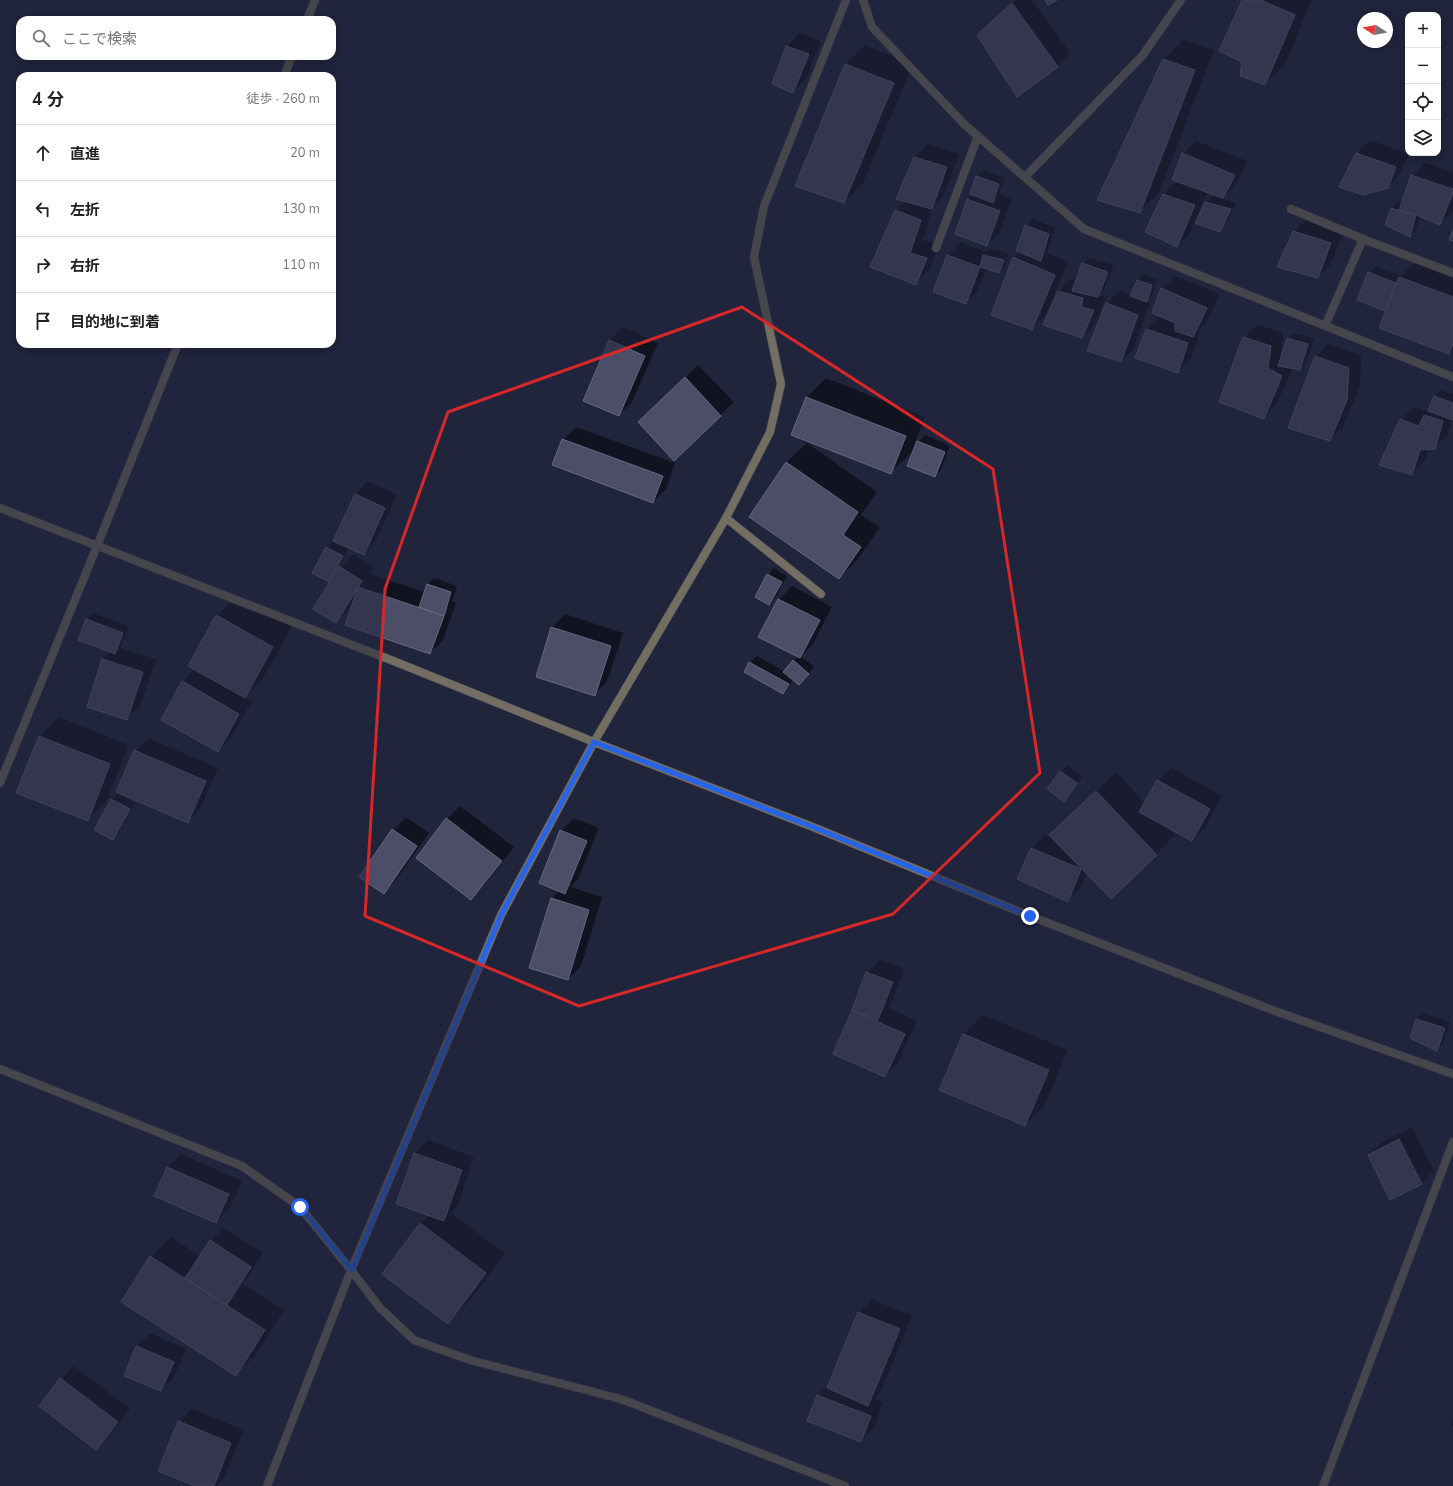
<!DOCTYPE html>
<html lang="ja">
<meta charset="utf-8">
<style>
body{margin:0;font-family:"Nunito Sans","Noto Sans JP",sans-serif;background:#f2f2f2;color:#222}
.controls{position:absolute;right:12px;top:12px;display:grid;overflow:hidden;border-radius:8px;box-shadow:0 2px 10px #0003}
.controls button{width:36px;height:36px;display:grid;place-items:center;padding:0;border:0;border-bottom:1px solid #e0e0e0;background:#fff;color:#222;font:20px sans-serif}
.compass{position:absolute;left:1357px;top:12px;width:36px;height:36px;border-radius:50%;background:#fff;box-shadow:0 2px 10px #0003;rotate:281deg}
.stop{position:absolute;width:12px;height:12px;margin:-9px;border:3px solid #2563eb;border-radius:50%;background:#fff}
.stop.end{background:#2563eb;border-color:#fff;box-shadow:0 1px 4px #0008}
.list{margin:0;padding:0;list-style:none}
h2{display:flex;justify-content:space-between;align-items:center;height:52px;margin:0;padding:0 16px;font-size:17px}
h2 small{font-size:13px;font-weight:400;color:#767676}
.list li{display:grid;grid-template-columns:26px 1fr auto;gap:12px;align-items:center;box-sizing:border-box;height:56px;padding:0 16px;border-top:1px solid #e0e0e0}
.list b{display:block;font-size:15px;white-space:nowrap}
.list em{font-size:13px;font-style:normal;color:#767676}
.icon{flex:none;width:22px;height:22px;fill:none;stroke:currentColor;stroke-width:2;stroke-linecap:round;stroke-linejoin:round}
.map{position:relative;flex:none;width:1453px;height:1486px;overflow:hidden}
.search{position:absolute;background:#fff;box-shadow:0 2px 10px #0003;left:16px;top:16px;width:320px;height:44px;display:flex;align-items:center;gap:10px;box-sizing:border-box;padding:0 14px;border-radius:12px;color:#767676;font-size:15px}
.panel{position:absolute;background:#fff;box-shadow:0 2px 10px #0003;left:16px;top:72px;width:320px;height:276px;border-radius:12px}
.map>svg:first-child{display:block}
.shadow{fill:#0007}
.building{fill:#4c4d67;stroke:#666782}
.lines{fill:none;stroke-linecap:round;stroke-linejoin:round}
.street-casing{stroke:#3c4056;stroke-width:9}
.street{stroke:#736e61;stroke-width:8}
.route{stroke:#2563eb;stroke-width:5}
.marked{fill:none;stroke:#d62828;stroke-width:3;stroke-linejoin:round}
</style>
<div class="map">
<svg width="1453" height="1486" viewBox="0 0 1453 1486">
<rect width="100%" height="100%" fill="#21253c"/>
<g class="shadow">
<path d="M1016,0h16l38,53 -13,13 -66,-44z"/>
<path d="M1243,0h69l-27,64 -20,20 -21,-23z"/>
<path d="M800,33l21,8 -15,38 -13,13 -20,-9 14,-37z"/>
<path d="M1183,40l31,10 -55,143 -20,19 25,-153z"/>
<path d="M865,45l48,19 -50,119 -19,19 2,-138z"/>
<path d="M1370,140l39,14 -8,19 -13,14h-47l16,-34z"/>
<path d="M1196,141l51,20 -11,23 -13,13 -15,-5 -18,41 -13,13 -31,-14 18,-38 13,-13 6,-27z"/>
<path d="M928,144l31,10 -15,41 -11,12 -10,33 16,5 -10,25 -13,13 -20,-72 10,-10 9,-44z"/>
<path d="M1425,163l28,9v39l-13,13 -20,-8 -4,14 -6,6 -23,-11 5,-17 6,-6 5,1 9,-27z"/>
<path d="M983,170l22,8 -6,16 13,4 -12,34 -13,13 -19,-45 5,-6 4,-18z"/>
<path d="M1212,196l24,7 -10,21 -6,7 -14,-29z"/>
<path d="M1033,219l22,9 -8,25 21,9 -23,54 -13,13 -40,-14 22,-58 6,-5 6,-26z"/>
<path d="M1307,219l37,11 -13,34 -13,13 -24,-45z"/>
<path d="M961,242l26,10 3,-3 19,5 -4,12 -6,6 -12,-4 -9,22 -13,13 -17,-48z"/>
<path d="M1089,258l25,7 -10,25 -5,6 7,1 -11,27 -13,13 -23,-46 13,-13 5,2 6,-16z"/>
<path d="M1419,258l34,13v78l-4,4 -60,-46 -4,3 -16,-37 7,-6 25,9z"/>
<path d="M1144,274l13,5 -4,15 -6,6 3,2 -16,46 -13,13 -33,-11 19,-47 13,-13 12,5 6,-14z"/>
<path d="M1175,276l45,18 -14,29 -7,7h1l-9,29 -13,13 -31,-43 14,-13 1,-27z"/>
<path d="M1257,325l26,8 -2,23 6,-17 7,-6 20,5 -8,25 -7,6 -6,-1 -17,37 -13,13 -19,-80z"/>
<path d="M623,327l35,16 -26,59 -13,13 -35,-15 26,-60z"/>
<path d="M1328,344l33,11 -1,32 -17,39 -13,14 -15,-83z"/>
<path d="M698,365l36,37 -60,57 -35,-37z"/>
<path d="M826,378l99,39 -14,36 -20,19 -84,-75z"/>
<path d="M1441,390l12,4v25h-1l-5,16 -13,13h-6l-3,13 -13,13 -11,-54 13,-13 14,5 7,-16z"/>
<path d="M576,427l99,36 -9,26 -13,13 -90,-62z"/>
<path d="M925,435l25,11 -9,24 -7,6 -16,-34z"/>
<path d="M807,443l70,49 -16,23 19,12 -22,32 -19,19 -89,-61 37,-55z"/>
<path d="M368,481l29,14 -21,45 -13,13 -27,-12 -1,2 13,6 -9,19 14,-14 21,13 -4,7 55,18 3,-8 6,-6 23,8 -5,15 4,2 -13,37 -13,13 -78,-50 -3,6 -13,13 -3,-46 -4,4 -3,-33 7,-6 1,1 21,-48z"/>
<path d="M774,568l13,8 -11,21 -7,6 -1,-28z"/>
<path d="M792,586l40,21 -19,37 -12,12 13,11 -9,11 -12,1 -4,7 -6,7 -38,-22 5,-9 7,-6 28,16 13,-16 -38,-19 19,-38z"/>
<path d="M236,596l56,31 -28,50 -19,20 7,4 -21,37 -13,13 -35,-69 12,-13 22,-53z"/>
<path d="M93,613l36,13 -9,22 36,11 -16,47 -13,13 -24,-60 8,-8 -24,-32z"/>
<path d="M565,614l58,19 -16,48 -13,14 -57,-19 15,-49z"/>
<path d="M59,717l70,28 -22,55 -20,20 -48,-83z"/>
<path d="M148,738l70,30 -18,41 -13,13 -62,-27 -1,2 11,6 -16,29 -6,7 -2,-39 8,-7 16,-42z"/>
<path d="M1067,765l16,11 -20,25 -15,-12z"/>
<path d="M1171,768l51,28 -17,31 -13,13 -23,-12 6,7 -19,19 -69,19 -6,14 -13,13 -50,-21 14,-31 13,-13 10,5 15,-24 46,-44 29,31 13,-22z"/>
<path d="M460,806l54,41 -30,39 -13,13 -54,-41 30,-39z"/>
<path d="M406,817l23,16 -33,47 -12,13 9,-63z"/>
<path d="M574,818l25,10 -21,51 -8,8 32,10 -21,69 -13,13 -38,-12 22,-69 8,-8 1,-59z"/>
<path d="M880,960l25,9 -16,39 28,13 -19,42 -13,13 -51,-22 33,-81z"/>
<path d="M1423,1013l27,9 -7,21 -6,7 -26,-12 6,-19z"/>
<path d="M983,1015l85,35 -24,56 -19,19 -61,-91z"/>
<path d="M1412,1127l22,44 -13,13 -52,-29 13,-13z"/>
<path d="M428,1140l46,17 -17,50 -6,6 54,40 -37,50 -20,19 -28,-98 9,-9 -31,-11 17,-51z"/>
<path d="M181,1154l61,27 -13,28 -13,13 -48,-55z"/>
<path d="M223,1228l40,25 -20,31 41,26 -28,45 -20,19 -85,-117 20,-20 29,19 10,-15z"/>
<path d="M872,1299l40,17 -31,75 -7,8 9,4 -9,25 -13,13 -43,-46 12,-12 29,-71z"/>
<path d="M150,1333l36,16 -12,28 -13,13 -24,-44z"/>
<path d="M74,1366l56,43 -21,27 -13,13 -35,-70z"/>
<path d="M192,1409l52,21 -20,48 -8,8h-19l-18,-64z"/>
<path d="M1453,1420v7l-3,-2z"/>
</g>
<g class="building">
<path d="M1045,0h12l-9,5z"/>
<path d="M1242,0h19l34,15 -30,70 -25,-9 2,-14 -23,-11z"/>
<path d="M1012,3l46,64 -41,30 -40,-62z"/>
<path d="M786,46l23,8 -16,39 -21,-9z"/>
<path d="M1163,59l32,11 -55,143 -43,-13z"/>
<path d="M845,64l49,19 -50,120 -49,-17z"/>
<path d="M1182,153l53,22 -12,23 -51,-18z"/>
<path d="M1356,153l40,14 -8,21 -25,7 -24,-8z"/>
<path d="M914,157l33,10 -15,42 -36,-10z"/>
<path d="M1411,175l42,14v4l-13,32 -24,-10 -17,-5z"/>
<path d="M976,176l23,8 -6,19 -23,-9z"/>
<path d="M1163,194l32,11 -18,42 -32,-15z"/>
<path d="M967,199l33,12 -13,35 -32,-12z"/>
<path d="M1205,202l26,7 -11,23 -25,-9z"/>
<path d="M1391,208l25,7 -6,22 -25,-12z"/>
<path d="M895,210l26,10 -11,33 17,5 -11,27 -46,-18z"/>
<path d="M1025,225l24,9 -8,27 -25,-10z"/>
<path d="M1453,229v12l-4,-1z"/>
<path d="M1293,231l38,12 -13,35 -41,-11z"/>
<path d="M947,255l33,12 -14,37 -33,-12z"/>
<path d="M983,255l21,5 -5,13 -19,-6z"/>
<path d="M1013,257l42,18 -23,55 -41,-15z"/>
<path d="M1082,263l26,9 -10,25 -26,-6z"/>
<path d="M1368,272l28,11 -11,28 -28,-11z"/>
<path d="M1399,277l54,20v47l-4,10 -70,-26z"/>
<path d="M1137,280l15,5 -5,17 -17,-6z"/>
<path d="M1161,288l46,20 -14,29 -18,-6v-8l-23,-10z"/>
<path d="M1058,291l25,7 -2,9 13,3 -12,28 -39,-13z"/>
<path d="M1106,303l32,12 -17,47 -34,-11z"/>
<path d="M1146,329l42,14 -10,30 -43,-15z"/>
<path d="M1243,337l28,9 -3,22 14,8 -18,43 -45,-17z"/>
<path d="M1287,338l21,6 -8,26 -22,-4z"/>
<path d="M609,340l36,16 -26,60 -36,-15z"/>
<path d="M1315,356l34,12 -2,32 -17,41 -42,-13z"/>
<path d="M685,377l36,39 -47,45 -36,-39z"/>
<path d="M1434,396l19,7v17l-25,-9z"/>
<path d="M806,397l100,39 -15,38 -100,-39z"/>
<path d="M1424,415l19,6 -8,28 -15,1 -8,25 -33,-10 21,-46 19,7z"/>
<path d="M562,439l101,37 -10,27 -101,-38z"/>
<path d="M917,441l28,11 -10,25 -28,-11z"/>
<path d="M786,462l72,50 -15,23 18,12 -22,32 -90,-62z"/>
<path d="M355,494l30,14 -21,47 -31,-14z"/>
<path d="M326,547l17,9 -14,26 -17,-9z"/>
<path d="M339,566l23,15 -26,42 -23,-14z"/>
<path d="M767,574l15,8 -13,23 -14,-8z"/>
<path d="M427,584l24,8 -7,24 -25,-9z"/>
<path d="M358,587l86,29 -14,38 -85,-29z"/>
<path d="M778,599l42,21 -20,38 -42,-21z"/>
<path d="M216,615l57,32 -28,51 -57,-32z"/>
<path d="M86,619l37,14 -8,21 -37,-14z"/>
<path d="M551,627l60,19 -16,50 -59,-19z"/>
<path d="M102,659l41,13 -16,48 -40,-13z"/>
<path d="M793,660l16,14 -10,11 -16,-13z"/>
<path d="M749,662l40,22 -6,10 -39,-22z"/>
<path d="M182,681l57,33 -21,38 -57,-32z"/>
<path d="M39,736l71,28 -22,57 -72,-28z"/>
<path d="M134,750l72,31 -18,42 -72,-31z"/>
<path d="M1060,771l17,12 -13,19 -17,-13z"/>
<path d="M1157,780l53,29 -18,32 -53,-29z"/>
<path d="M1096,791l61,64 -46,44 -62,-64z"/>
<path d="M111,799l19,10 -17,31 -19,-10z"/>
<path d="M446,818l56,43 -31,39 -55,-42z"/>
<path d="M392,829l25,17 -33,48 -25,-17z"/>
<path d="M560,830l27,11 -22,53 -26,-11z"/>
<path d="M1031,848l50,21 -13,33 -51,-23z"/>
<path d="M551,898l38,12 -21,70 -39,-12z"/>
<path d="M866,972l27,10 -15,38 -26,-10z"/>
<path d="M852,1010l53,24 -20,43 -52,-23z"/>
<path d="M1416,1019l29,9 -8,23 -27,-13z"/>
<path d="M963,1034l86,36 -24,56 -86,-36z"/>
<path d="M1399,1139l23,45 -32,16 -22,-45z"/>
<path d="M414,1153l48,17 -18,51 -48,-17z"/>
<path d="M167,1167l62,27 -13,29 -62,-27z"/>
<path d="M420,1223l66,50 -38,51 -66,-50z"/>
<path d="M210,1240l41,27 -24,38 -42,-27z"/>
<path d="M150,1256l115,74 -29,46 -115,-74z"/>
<path d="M858,1312l42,17 -32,77 -41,-18z"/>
<path d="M136,1346l38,16 -13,29 -37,-15z"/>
<path d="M60,1378l58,44 -22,28 -57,-44z"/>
<path d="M817,1395l54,21 -10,26 -54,-21z"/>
<path d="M178,1421l53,22 -17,43h-19l-37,-15z"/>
</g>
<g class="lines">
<g class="street-casing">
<g id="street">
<path d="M863,0l9,27 92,97 120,105 369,148"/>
<path d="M307,20l8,-20"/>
<path d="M284,76l8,-20"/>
<path d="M1025,177l118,-122 38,-55"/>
<path d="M1291,209l72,30"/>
<path d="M936,248l42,-112"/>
<path d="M1325,326l38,-87 90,34"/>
<path d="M0,508l396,154 198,80 219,85 217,89 245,95 178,63"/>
<path d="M726,518l95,76"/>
<path d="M0,783l97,-237 81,-202"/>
<path d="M0,1069l242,97 58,41 51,63 -84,216"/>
<path d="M845,1486l-224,-87 -151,-39 -56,-20 -34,-32 -29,-38 150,-355 93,-173 132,-224 44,-86 11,-48 -27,-127 10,-51 82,-206"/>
<path d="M1323,1486l130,-344"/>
</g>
</g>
<use href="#street" class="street"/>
</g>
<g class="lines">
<path class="route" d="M300,1207l52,63 149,-355 93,-173 219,85 217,89"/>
</g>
<path d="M0 0H1453V1486H0ZM742,307l251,162 47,304 -147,141 -314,92 -214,-90 20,-327 63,-177z" fill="#21253c" fill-opacity=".55" fill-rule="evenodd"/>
<path class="marked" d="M742,307l251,162 47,304 -147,141 -314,92 -214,-90 20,-327 63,-177z"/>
</svg>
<div class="controls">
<button>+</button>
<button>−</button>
<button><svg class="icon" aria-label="locate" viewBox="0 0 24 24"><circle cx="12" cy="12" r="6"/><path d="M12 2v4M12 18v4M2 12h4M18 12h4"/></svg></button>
<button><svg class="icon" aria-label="layers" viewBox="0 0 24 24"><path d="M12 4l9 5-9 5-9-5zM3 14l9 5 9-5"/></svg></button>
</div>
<svg class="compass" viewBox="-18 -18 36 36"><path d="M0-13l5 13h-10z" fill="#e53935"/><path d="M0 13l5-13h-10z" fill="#767676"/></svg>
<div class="stop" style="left:300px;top:1207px"></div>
<div class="stop end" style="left:1030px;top:916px"></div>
<div class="search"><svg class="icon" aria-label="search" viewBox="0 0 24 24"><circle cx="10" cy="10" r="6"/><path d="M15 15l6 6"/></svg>ここで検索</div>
<section class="panel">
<h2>4 分<small>徒歩 · 260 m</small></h2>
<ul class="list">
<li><svg class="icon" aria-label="ahead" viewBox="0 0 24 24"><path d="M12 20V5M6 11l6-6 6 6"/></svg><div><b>直進</b></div><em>20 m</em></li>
<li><svg class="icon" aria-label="left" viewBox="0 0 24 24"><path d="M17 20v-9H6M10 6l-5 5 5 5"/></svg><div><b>左折</b></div><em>130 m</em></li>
<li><svg class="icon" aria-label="right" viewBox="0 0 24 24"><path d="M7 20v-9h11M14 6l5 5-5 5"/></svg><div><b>右折</b></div><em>110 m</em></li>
<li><svg class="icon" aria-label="arrive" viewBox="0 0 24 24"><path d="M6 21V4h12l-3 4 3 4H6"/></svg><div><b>目的地に到着</b></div></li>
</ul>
</section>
</div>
